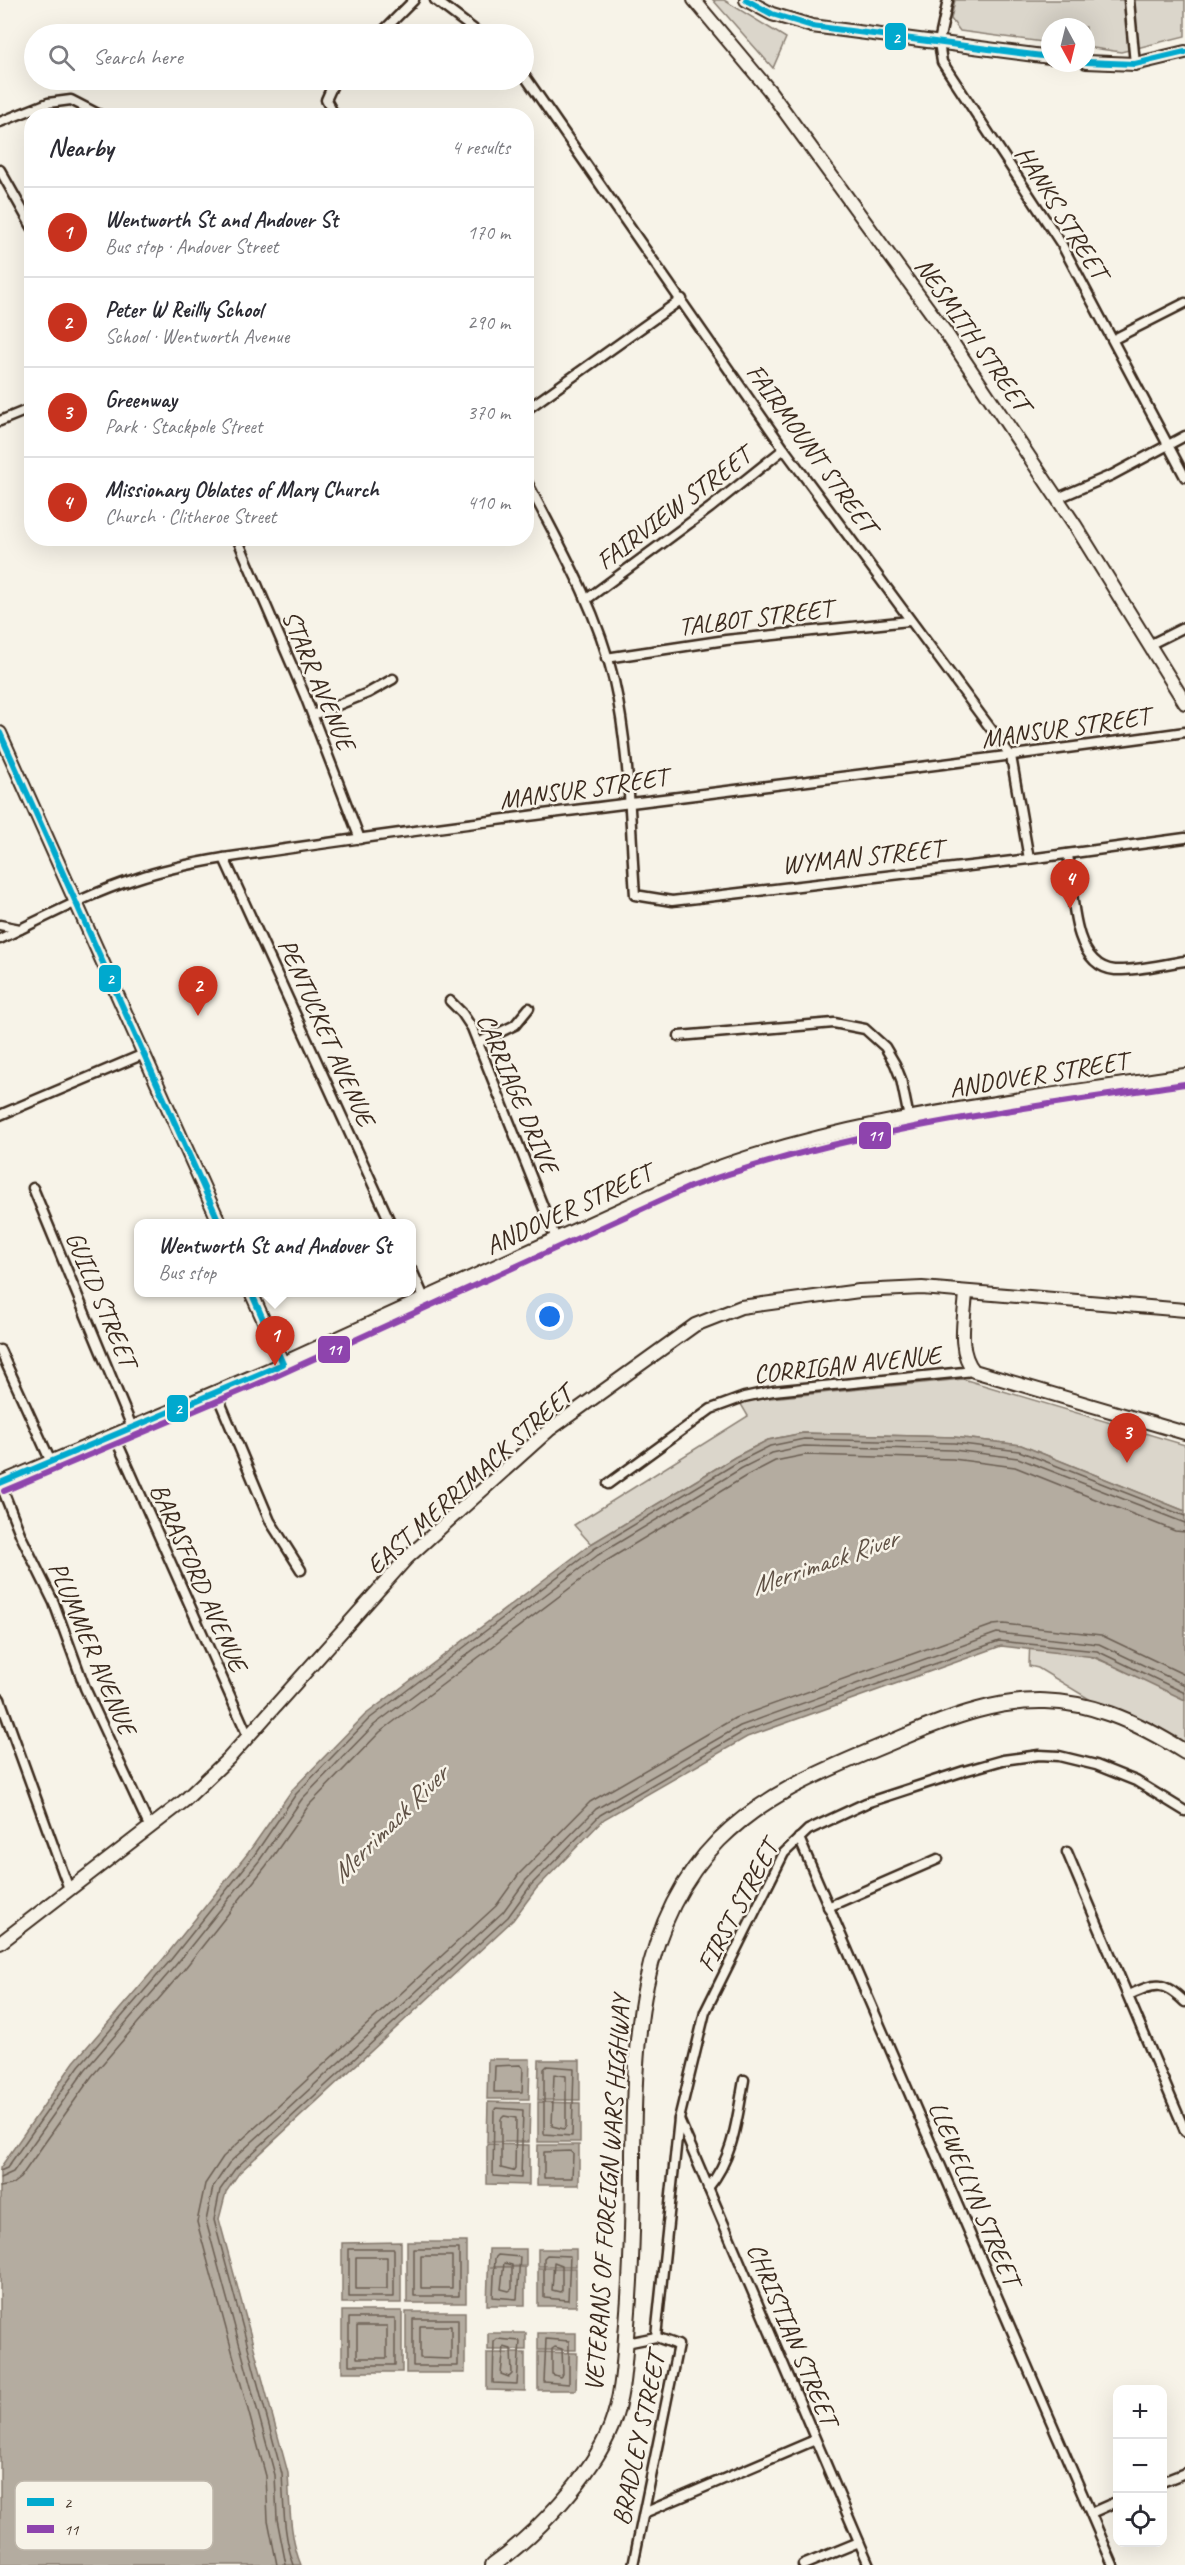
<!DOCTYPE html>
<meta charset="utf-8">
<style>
body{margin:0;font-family:Caveat,sans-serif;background:#f2f2f3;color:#2b2b33}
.controls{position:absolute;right:18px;bottom:18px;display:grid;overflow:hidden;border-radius:12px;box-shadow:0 6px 24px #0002}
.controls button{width:54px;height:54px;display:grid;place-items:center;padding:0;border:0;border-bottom:2px solid #e1e1e2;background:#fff;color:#2b2b33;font:30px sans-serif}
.compass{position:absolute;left:1041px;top:18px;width:54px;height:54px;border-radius:50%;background:#fff;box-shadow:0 6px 24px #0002;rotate:173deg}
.you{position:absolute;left:550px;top:1317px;width:21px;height:21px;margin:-15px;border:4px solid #fff;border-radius:50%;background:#1a73e8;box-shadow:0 0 0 9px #1a73e833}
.badge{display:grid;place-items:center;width:39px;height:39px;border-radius:50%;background:#c8321e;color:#fff;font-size:20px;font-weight:700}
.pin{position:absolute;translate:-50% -50px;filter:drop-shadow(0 2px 3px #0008)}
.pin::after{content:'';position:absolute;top:32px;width:21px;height:18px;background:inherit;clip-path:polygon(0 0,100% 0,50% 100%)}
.popup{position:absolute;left:134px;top:1219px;width:282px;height:78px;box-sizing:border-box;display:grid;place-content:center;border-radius:12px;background:#fff;filter:drop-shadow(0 2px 4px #0005);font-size:20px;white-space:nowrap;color:#7c7c81}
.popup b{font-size:22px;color:#2b2b33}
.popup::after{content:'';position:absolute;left:50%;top:100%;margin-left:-12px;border:12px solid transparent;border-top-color:#fff}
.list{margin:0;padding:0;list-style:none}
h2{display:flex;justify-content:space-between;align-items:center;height:78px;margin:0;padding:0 24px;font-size:26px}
h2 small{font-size:20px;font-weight:400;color:#7c7c81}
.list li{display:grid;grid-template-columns:39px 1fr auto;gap:18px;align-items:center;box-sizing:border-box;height:90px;padding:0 24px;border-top:2px solid #e1e1e2}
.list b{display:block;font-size:22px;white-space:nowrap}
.list p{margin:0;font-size:20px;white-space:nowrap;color:#7c7c81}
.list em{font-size:20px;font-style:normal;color:#7c7c81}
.icon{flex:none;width:33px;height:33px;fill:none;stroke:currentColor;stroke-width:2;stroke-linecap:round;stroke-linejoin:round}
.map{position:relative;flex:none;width:1185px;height:2565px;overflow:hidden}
.search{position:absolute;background:#fff;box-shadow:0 6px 24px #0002;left:24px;top:24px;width:510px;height:66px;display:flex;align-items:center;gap:15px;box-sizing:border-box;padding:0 21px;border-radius:33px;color:#7c7c81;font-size:22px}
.panel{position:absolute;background:#fff;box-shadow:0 6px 24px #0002;left:24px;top:108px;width:510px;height:438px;border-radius:24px}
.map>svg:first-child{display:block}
.green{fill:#dbd6cb;stroke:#8b8074;stroke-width:1.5}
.water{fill:#b4aca0;stroke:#84786c;stroke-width:1.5}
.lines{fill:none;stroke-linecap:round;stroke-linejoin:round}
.shore{stroke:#6b5e52;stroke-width:1.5}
.street-casing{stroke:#3b2a1e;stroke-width:13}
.secondary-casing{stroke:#3b2a1e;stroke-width:16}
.primary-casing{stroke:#3b2a1e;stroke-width:18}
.street{stroke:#f7f3e8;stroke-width:8}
.secondary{stroke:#f7f3e8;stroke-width:12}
.primary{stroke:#f7f3e8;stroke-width:14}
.bus-1-casing{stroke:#f7f3e8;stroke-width:10}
.bus-2-casing{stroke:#f7f3e8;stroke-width:10}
.bus-1{stroke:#00a9ce;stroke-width:6}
.bus-2{stroke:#8e44ad;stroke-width:6}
.labels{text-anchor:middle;stroke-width:5;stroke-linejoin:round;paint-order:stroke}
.street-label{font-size:26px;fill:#3b2a1e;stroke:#f7f3e8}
.water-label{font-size:27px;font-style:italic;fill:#5f5145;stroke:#f7f3e8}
.key{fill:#f7f3e8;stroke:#bfb7ab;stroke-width:1.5}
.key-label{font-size:16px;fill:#3b2a1e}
.line-badge{stroke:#f7f3e8;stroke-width:2}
.badge-label{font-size:16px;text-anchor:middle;font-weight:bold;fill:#fff}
</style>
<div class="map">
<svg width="1185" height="2565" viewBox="0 0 1185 2565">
<rect width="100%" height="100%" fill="#f7f3e8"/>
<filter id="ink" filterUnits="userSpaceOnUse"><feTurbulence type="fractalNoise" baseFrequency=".0167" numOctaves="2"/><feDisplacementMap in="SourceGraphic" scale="12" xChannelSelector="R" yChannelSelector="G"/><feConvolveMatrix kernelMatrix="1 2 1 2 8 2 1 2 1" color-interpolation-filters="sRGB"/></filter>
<g filter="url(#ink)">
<g class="green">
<path d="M713,0h11l62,38 -13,30z"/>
<path d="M955,0h230v36l-64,16 -35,-5v-20h-36v16l-90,-12 -9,-12z"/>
<path d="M963,1379l222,66v66l-164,-66 -67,-8 -151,-4 -35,7 -33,17 -144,87 -17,-19 174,-109 -9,-15z"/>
<path d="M1030,1637l21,3 134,55v62l-147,-89 -9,-2z"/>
</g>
<g class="water">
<path d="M803,1433l151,4 67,8 164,66v189l-90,-43 -94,-11 -254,91 -143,82 -68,70 -23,31 -274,253 -13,19 -7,27 69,254c2,31 1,63 13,92h-301v-397l74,-106 90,-104 84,-105 44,-63 73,-75 226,-171 144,-87 33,-17z"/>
<path d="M488,2059h42l-1,40h-42z"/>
<path d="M539,2060h41v40h-42z"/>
<path d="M488,2102l42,1 -1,39h-42z"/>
<path d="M538,2102l42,1v39h-42z"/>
<path d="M487,2144l42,1v40l-42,-1z"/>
<path d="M538,2145h41v40h-42z"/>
<path d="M401,2242v61h-59v-60z"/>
<rect x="407" y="2242" width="59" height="61"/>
<path d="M489,2249h37v17l-36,1h35v38h-38z"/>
<rect x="538" y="2249" width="38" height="17"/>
<rect x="538" y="2268" width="38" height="38"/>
<rect x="342" y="2311" width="60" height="61"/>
<rect x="406" y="2312" width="59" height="61"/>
<rect x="488" y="2333" width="38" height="17"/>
<rect x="538" y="2333" width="38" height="17"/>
<path d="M538,2352l39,1 -1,37h-38z"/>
<path d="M487,2353h38v38l-38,-1z"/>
</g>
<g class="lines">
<g class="shore">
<path d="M520,2065l3,3 -1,24h-28l1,-26z"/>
<path d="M547,2066l27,2 -2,68 -28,-2v-65z"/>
<path d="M554,2074l12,2v50l-2,3 -12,-3z"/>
<path d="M496,2108l27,2 -2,68 -28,-2 1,-65z"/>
<path d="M504,2116l12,2 -1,50 -2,3 -12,-3v-49z"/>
<path d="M570,2151l3,3 -1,24h-28v-26z"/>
<path d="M0,2171l7,-3 72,-102 90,-104 84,-105 43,-63 73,-75 225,-170 144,-87 32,-16 34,-7 150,4 65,8 166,65"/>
<path d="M0,2178l13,-6 72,-102 90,-104 84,-105 43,-62 72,-74 224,-170 144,-87 30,-15 32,-7 149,4 65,8 167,65"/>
<path d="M0,2187l11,-2 9,-7 72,-102 90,-104 84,-106 43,-61 71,-73 223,-169 143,-87 29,-15 30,-6 148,4 62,8 160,64 10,1"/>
<rect x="349" y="2249" width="45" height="48"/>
<rect x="414" y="2249" width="45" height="47"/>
<path d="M498,2255l22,2 -3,42 -24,-2 2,-39z"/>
<path d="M547,2255l23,1 -2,44 -24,-2v-40z"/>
<rect x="421" y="2256" width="31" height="32"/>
<rect x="356" y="2257" width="31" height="32"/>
<path d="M554,2262l8,3v25l-2,2 -8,-2z"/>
<path d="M504,2263l8,2v24l-3,2 -8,-2z"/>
<rect x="349" y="2318" width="46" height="47"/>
<rect x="413" y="2319" width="45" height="47"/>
<rect x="357" y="2326" width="30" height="32"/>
<path d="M420,2326h31v33l-31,-1z"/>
<path d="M497,2339l23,2 -3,43 -24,-1 1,-41z"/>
<path d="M546,2339l23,2v43l-25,-2z"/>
<path d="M504,2347l7,2 1,25 -3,3 -8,-3z"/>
<path d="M555,2347l7,2 1,25 -3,3 -8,-3v-25z"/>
<path d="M277,2565l-9,-45 -2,-44 -69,-254 8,-38 18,-27 273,-251 23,-32 71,-72 145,-84 258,-93 11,-1 97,11 84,40"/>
<path d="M286,2565l-9,-46 -2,-44 -69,-254 7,-34 16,-24 274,-251 23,-32 70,-71 144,-83 257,-93 102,11 86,41"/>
<path d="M294,2565c-11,-29 -10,-60 -12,-91l-68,-254 6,-30 15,-21 273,-252 23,-32 69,-70 143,-83 256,-91 98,10 88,42"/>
</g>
<g class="street-casing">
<g id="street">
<path d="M435,0l45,34"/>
<path d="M948,0l-9,42 3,20 120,183 123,232"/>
<path d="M1129,0l6,64"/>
<path d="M380,34l34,-34"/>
<path d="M524,75l260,374 227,307 18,103"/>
<path d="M335,80l-9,20 9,16"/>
<path d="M0,122l48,-19 23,-3 31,16"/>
<path d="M0,170l32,57"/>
<path d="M1114,339l71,-36"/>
<path d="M526,410l156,-111"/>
<path d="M0,421l32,-13"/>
<path d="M526,480c34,65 71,129 88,201 16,70 16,144 21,214l37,6 357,-42 156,-21"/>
<path d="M1058,498l54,-23 73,-39"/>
<path d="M237,538l68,158 55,143"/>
<path d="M587,599l123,-91 74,-59"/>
<path d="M1149,645l36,-18"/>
<path d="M606,658l120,-18 183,-19"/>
<path d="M313,715l55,-22 25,-14"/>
<path d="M1068,854c5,34 2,112 47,116 23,1 48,-6 70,-9"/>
<path d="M224,858l167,366"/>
<path d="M0,925l20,4"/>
<path d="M0,939c44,-21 88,-45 135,-60 29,-10 59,-16 89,-21 320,-48 641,-81 961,-126"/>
<path d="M450,1001l12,12 10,15 84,211"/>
<path d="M679,1036l155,-13 31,6 20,18 10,17 6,15 8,39"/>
<path d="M478,1043l37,-18 14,-17"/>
<path d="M0,1115l144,-61"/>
<path d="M33,1188l99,239"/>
<path d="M412,1270l13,30"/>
<path d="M0,1350l51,112"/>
<path d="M216,1392l54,129 31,49"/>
<path d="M114,1435l134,301"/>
<path d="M0,1483l21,53 33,67 31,85 65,140"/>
<path d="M608,1484l103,-75 33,-12 29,-6 201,-20"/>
<path d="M0,1699l69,190"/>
<path d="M799,1838l314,727"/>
<path d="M1067,1852l118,279"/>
<path d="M828,1907l110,-48"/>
<path d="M1129,1995c27,-12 33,-15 56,7"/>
<path d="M679,2119l190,446"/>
<path d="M708,2188c26,-31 29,-70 36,-108"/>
<path d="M656,2337l23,-218 26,-107 79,-159 24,-23 58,-27 98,-32 39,-11 36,-5 20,1 37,9 40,16 49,30"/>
<path d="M626,2343l30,-6 22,8 -45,220"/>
<path d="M1162,2482l23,-9"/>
<path d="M644,2513l171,-73"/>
<path d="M1091,2513l27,-12"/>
<path d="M803,2565l56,-23"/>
</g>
</g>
<g class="secondary-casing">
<g id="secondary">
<path d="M694,0l75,90 177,243 129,192 110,178"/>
<path d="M746,0l26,14 40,12 238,31"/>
<path d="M1086,62l49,2 50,-12"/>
<path d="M0,733l220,491"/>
<path d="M251,1292l32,72"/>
<path d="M966,1292c-1,25 -10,58 8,79l211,62"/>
<path d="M0,1483l270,-114 417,-190c159,-63 331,-78 498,-104"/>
<path d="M0,1943l184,-142 45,-43 178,-200 142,-128 146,-105 46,-18 118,-16 63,-3 263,22"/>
</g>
</g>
<g class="primary-casing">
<path id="primary" d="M493,2565c43,-31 98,-88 118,-138 13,-33 13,-69 16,-103 5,-57 6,-114 6,-170 2,-111 3,-230 86,-314 51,-51 117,-74 182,-102 113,-49 176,-54 284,14"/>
</g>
<use href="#street" class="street"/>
<use href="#secondary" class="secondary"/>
<use href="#primary" class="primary"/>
<g class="bus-1-casing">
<g id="bus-1">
<path d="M746,0l26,14 40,12 238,31"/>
<path d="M1086,62l49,2 50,-12"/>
<path d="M0,733l220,491"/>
<path d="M0,1483l283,-119 -32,-72"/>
</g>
</g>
<g class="bus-2-casing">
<path id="bus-2" d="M4,1491l270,-114 416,-190c163,-58 325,-78 495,-103"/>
</g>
<use href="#bus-1" class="bus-1"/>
<use href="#bus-2" class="bus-2"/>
</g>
</g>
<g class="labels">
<g class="street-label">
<text transform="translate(1062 212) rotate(58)" y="9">HANKS STREET</text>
<text transform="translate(973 334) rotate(55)" y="9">NESMITH STREET</text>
<text transform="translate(812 448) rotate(54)" y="9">FAIRMOUNT STREET</text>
<text transform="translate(673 508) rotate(-37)" y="9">FAIRVIEW STREET</text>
<text transform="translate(755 617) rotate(-7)" y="9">TALBOT STREET</text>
<text transform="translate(319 680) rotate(67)" y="9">STARR AVENUE</text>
<text transform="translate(1065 727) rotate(-8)" y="9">MANSUR STREET</text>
<text transform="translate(583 788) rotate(-8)" y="9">MANSUR STREET</text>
<text transform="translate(862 856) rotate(-6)" y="9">WYMAN STREET</text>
<text transform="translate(327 1032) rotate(66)" y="9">PENTUCKET AVENUE</text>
<text transform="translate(1038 1074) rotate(-9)" y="9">ANDOVER STREET</text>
<text transform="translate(518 1093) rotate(67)" y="9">CARRIAGE DRIVE</text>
<text transform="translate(568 1209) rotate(-25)" y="9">ANDOVER STREET</text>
<text transform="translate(102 1299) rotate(67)" y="9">GUILD STREET</text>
<text transform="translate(847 1364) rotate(-6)" y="9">CORRIGAN AVENUE</text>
<text transform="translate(469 1480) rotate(-42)" y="9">EAST MERRIMACK STREET</text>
<text transform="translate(199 1577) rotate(66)" y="9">BARASFORD AVENUE</text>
<text transform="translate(93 1648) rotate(67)" y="9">PLUMMER AVENUE</text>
<text transform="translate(737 1906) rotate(-62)" y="9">FIRST STREET</text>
<text transform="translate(607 2193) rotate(-86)" y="9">VETERANS OF FOREIGN WARS HIGHWAY</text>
<text transform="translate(975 2193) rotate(67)" y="9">LLEWELLYN STREET</text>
<text transform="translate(793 2334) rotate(67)" y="9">CHRISTIAN STREET</text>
<text transform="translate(638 2439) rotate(-78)" y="9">BRADLEY STREET</text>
</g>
<g class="water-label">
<text transform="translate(824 1562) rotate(-19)" y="9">Merrimack River</text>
<text transform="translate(389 1824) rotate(-45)" y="9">Merrimack River</text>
</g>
</g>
<rect x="15" y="2481" width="198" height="69" rx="9" class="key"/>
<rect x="27" y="2498" width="27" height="8" fill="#00a9ce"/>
<rect x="27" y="2525" width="27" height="8" fill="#8e44ad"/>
<g class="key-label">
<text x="64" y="2508">2</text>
<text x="64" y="2535">11</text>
</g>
<g class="line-badge">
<rect x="884" y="22" width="23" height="29" rx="6" fill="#00a9ce"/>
<rect x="98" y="964" width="24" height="29" rx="6" fill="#00a9ce"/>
<rect x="858" y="1121" width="34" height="29" rx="6" fill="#8e44ad"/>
<rect x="317" y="1335" width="34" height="29" rx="6" fill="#8e44ad"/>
<rect x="166" y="1394" width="23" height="29" rx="6" fill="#00a9ce"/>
</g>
<g class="badge-label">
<text x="896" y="43">2</text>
<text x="110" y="984">2</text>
<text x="875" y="1141">11</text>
<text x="334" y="1355">11</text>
<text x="178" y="1414">2</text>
</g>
</svg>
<div class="controls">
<button>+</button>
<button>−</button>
<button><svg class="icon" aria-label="locate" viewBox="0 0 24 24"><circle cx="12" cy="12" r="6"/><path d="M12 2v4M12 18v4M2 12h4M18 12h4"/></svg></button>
</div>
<svg class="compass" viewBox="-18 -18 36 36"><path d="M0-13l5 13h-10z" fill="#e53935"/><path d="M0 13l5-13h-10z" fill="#7c7c81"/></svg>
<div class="you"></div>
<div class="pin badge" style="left:275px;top:1366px">1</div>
<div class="popup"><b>Wentworth St and Andover St</b>Bus stop</div>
<div class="pin badge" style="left:198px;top:1016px">2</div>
<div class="pin badge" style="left:1127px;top:1463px">3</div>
<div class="pin badge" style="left:1070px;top:909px">4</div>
<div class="search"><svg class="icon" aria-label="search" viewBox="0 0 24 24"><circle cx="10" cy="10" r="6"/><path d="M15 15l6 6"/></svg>Search here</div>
<section class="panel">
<h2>Nearby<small>4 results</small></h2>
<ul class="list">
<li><span class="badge">1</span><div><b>Wentworth St and Andover St</b><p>Bus stop · Andover Street</p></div><em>170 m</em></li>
<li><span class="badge">2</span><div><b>Peter W Reilly School</b><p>School · Wentworth Avenue</p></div><em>290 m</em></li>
<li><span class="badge">3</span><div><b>Greenway</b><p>Park · Stackpole Street</p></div><em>370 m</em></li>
<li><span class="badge">4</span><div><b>Missionary Oblates of Mary Church</b><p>Church · Clitheroe Street</p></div><em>410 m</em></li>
</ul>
</section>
</div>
